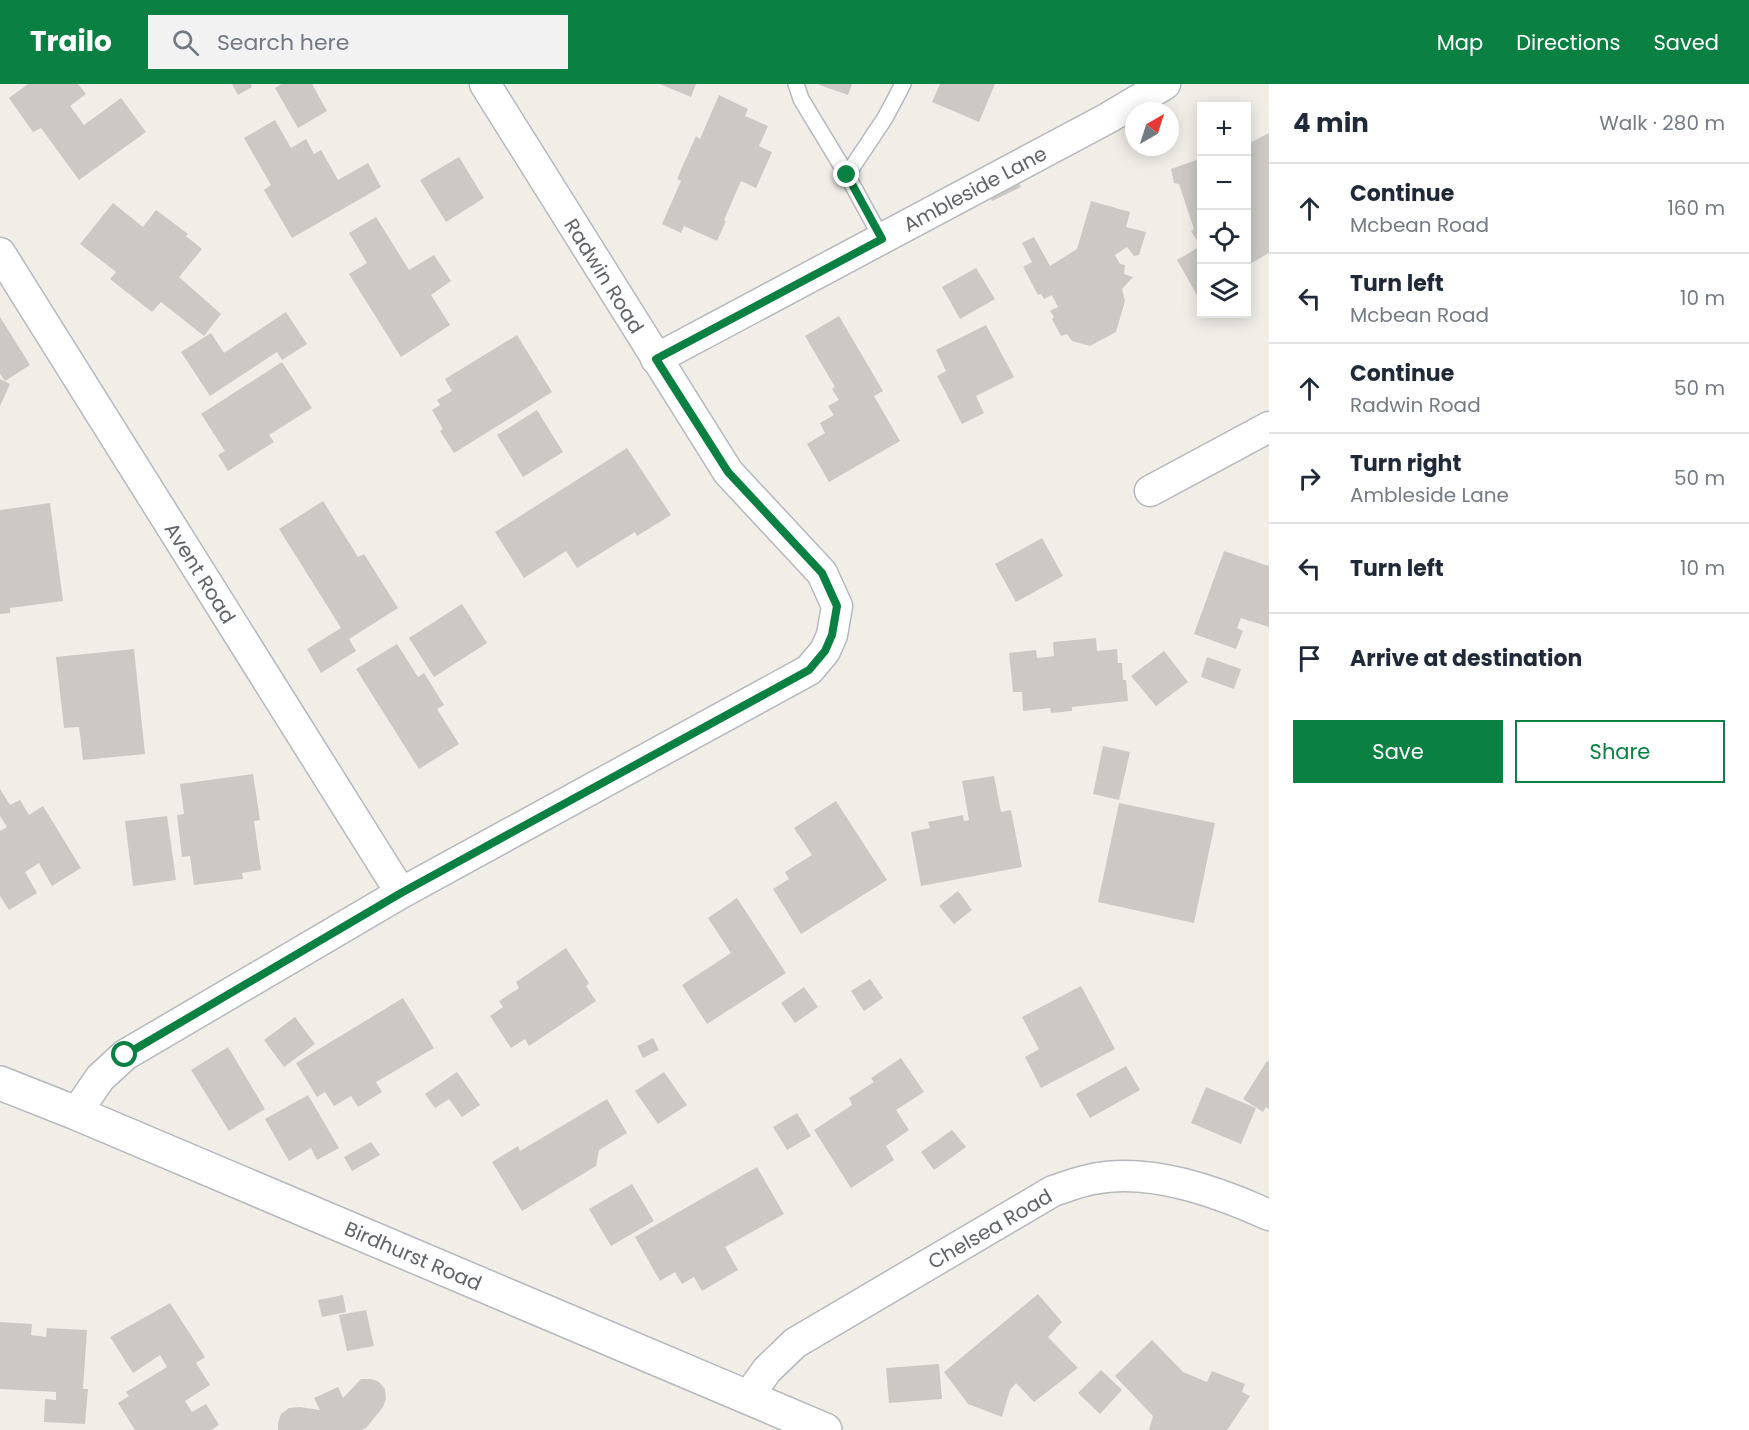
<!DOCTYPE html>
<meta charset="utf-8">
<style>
body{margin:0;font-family:Poppins,sans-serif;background:#f2f2f3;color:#1f2937}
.controls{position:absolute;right:18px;top:18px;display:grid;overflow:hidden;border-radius:0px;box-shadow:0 3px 15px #0003}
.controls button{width:54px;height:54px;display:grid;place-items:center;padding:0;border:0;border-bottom:2px solid #e0e1e3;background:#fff;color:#1f2937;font:30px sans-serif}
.compass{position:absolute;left:1125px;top:18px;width:54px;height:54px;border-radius:50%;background:#fff;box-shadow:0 3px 15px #0003;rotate:39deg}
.stop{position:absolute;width:18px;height:18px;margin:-14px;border:4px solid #0b8043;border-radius:50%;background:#fff}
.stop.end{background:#0b8043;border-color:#fff;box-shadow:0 2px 6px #0008}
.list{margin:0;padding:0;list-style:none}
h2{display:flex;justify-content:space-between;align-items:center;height:78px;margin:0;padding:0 24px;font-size:26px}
h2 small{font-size:20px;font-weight:400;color:#747a83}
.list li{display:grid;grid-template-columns:39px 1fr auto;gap:18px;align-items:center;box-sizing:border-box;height:90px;padding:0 24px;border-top:2px solid #e0e1e3}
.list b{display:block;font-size:22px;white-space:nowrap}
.list p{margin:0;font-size:20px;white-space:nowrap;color:#747a83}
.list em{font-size:20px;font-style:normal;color:#747a83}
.actions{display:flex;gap:12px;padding:18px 24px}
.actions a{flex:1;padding:14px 0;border:2px solid #0b8043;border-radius:0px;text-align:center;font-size:21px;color:#0b8043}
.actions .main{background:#0b8043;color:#fff}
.icon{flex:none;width:33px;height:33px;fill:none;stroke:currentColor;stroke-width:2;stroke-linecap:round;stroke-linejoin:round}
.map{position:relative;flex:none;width:1269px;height:1346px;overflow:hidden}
header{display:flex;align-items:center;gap:36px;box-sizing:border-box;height:84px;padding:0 30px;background:#0b8043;color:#fff}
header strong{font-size:28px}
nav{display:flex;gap:33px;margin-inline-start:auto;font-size:21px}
.search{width:420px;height:54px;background:#f2f2f3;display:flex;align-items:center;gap:15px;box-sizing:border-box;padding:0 21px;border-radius:0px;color:#747a83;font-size:22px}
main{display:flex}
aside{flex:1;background:#fff}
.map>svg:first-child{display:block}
.building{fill:#ccc9c5}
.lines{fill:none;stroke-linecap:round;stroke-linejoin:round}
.lane-casing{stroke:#b5b8bc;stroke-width:18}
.street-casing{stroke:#b5b8bc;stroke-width:33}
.secondary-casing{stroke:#b4b8bc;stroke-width:36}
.lane{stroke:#fff;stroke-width:15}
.street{stroke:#fff;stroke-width:30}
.secondary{stroke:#fff;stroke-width:33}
.route{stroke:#0b8043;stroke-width:8}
.labels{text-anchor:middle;stroke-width:6;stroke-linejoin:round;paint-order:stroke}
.street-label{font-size:20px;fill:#5f6468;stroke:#fff}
</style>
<header>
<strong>Trailo</strong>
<div class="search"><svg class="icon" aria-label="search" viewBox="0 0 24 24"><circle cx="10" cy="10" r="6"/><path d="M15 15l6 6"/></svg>Search here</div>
<nav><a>Map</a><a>Directions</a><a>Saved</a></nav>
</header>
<main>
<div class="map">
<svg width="1269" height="1346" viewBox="0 0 1269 1346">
<rect width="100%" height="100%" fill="#f1eee8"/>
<g class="building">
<path d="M28,0h50l8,10 -16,12 14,19 37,-27 25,34 -67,48 -38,-52 -8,4 -24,-34z"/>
<path d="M232,0h19l1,3 -14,8z"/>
<path d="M282,0h30l15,27 -29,17 -23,-40z"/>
<path d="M660,0h36l-5,13z"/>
<path d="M817,0h35l-4,11z"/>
<path d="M940,0h55l-16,38 -47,-20z"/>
<path d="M719,11l29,14 -3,7 23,10 -9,20 13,6 -16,36 -15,-7 -17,39 2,1 -9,20 -33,-15 -3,7 -19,-9 19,-43 -4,-2 19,-43 4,3z"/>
<path d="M275,36l16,28 15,-9 8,15 7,-4 17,30 30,-17 13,24 -89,51 -28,-48 7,-5 -27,-47z"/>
<path d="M1269,49v120l-23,13v-121z"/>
<path d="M459,73l25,41 -38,24 -26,-42z"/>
<path d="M1202,74v134l-5,3 -20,-35 24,-14 -10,-15 3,-2 -15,-45 -5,-1 -3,-14z"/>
<path d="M1016,92l5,11 -29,14 -5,-11z"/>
<path d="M1091,117l39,11 -4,15 20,5 -7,23 -5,1 -7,-9 -12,8 5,9 5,1 -1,9 9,3 -11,12 3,12 -9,31 -26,14 -18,-5 -5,-7 -6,2 -9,-17 2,-2 -4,-6 8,-4 -6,-12 -8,4 -3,-5 -3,1 -15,-28 9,-5 -10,-19 12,-6 16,29 27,-17z"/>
<path d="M113,119l30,24 13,-17 32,24 -2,2 16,13 -23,28 42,37 -17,22 -43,-34 -9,10 -42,-33 6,-7 -36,-28z"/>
<path d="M376,133l33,53 25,-15 17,26 -20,14 19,30 -49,32 -52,-83 18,-11 -18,-30z"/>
<path d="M976,184l19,31 -35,20 -18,-32z"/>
<path d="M286,228l21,32 -25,16 -5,-8 -67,44 -29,-44 30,-19 13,20z"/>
<path d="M839,232l44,75 -9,5 26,45 -71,41 -22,-38 18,-11 -5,-10 14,-8 -6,-9 11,-6 -7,-11 3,-2 -30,-51z"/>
<path d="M0,233l30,48 -25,16 -5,-7z"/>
<path d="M986,241l28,52 -38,19 8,17 -22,11 -25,-48 9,-5 -10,-21z"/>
<path d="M517,251l35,57 -98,61 -14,-22 3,-2 -11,-19 8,-5 -3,-5 15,-9 -7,-12z"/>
<path d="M282,278l30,46 -43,27 5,7 -46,29 -10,-16 7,-4 -24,-37z"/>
<path d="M0,295l10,5 -10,22z"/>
<path d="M537,326l26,42 -40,25 -26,-42z"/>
<path d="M627,364l44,67 -34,21 -2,-4 -58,36 -11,-17 -42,27 -29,-46z"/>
<path d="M323,417l35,56 6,-3 34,54 -49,31 7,12 -35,22 -14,-24 34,-21 -62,-99z"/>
<path d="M50,419l13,98 -53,7v5l-10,1v-104z"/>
<path d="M1042,454l21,38 -47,26 -21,-38z"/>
<path d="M1224,467l45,15v61l-28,-9 -4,10 6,3 -7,18 -42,-15z"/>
<path d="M462,520l25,39 -53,34 -25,-39z"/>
<path d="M1096,554l1,13 20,-2 1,14h4l1,17h3l2,21 -56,6v4l-21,2 -1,-5 -27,3 -1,-19h-9l-4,-39 27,-3 1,8 17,-2 -1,-14z"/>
<path d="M397,560l21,33 6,-4 20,32 -7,4 22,35 -40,25 -63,-100z"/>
<path d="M134,565l11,105 -62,6 -4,-33 -15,1 -8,-71z"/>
<path d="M1164,567l24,31 -32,24 -25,-30z"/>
<path d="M1207,573l34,12 -7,20 -33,-12z"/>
<path d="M1103,662l27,6 -11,48 -26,-6z"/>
<path d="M253,690l7,46 -6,1 7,49 -19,3 1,6 -49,6 -4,-29 -8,1 -5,-42 7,-1 -4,-30z"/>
<path d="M994,692l7,36 10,-2 11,57 -101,19 -10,-54 19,-4 -2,-6 35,-7 1,6 5,-1 -7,-39z"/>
<path d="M0,705l10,16 10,-5 9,15 14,-9 38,62 -29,18 -13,-23 -14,9 12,21 -28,17 -9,-14v-65l7,-4 -7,-11z"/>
<path d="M836,717l51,79 -86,54 -28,-45 16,-10 -4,-7 27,-17 -18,-27z"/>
<path d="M1119,719l96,20 -21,100 -96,-21z"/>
<path d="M167,732l9,64 -43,6 -8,-65z"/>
<path d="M958,807l14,19 -18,14 -15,-18z"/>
<path d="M737,814l49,75 -79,51 -25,-39 49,-32 -23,-35z"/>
<path d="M566,864l23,35 -3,3 10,15 -67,45 -4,-7 -14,9 -21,-32 13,-9 -4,-6 20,-13 -3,-6z"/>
<path d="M870,895l13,19 -19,13 -13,-20z"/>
<path d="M1081,902l34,63 -74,39 -16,-31 14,-8 -17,-32z"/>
<path d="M804,903l14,20 -23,16 -14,-20z"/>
<path d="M403,914l31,50 -58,34 6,10 -24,15 -7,-11 -17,10 -9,-14 -8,5 -21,-34z"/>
<path d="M295,933l20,27 -31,23 -20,-27z"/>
<path d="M653,954l6,12 -16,8 -6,-12z"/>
<path d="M228,963l37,62 -36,22 -38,-61z"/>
<path d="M901,974l23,34 -28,18 13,20 -23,16 8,14 -43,28 -37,-58 38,-25 -3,-7 25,-16 -3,-4z"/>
<path d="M1267,977l2,1v47l-3,-2 -3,5 -20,-13z"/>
<path d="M1126,982l14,24 -50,28 -14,-24z"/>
<path d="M457,988l23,33 -18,12 -13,-18 -14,9 -10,-14z"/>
<path d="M664,988l23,33 -29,19 -23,-33z"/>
<path d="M1206,1003l50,21 -15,36 -50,-21z"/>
<path d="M308,1011l31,53 -22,12 -6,-12 -22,13 -24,-42z"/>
<path d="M607,1015l20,34 -28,17 -3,16 -74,45 -30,-49 26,-16 2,5z"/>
<path d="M797,1029l14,23 -24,14 -14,-23z"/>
<path d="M952,1046l14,17 -32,23 -13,-18z"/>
<path d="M371,1058l9,13 -28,16 -8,-14z"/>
<path d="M757,1083l27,47 -59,33 13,23 -36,21 -8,-14 -12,7 -7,-12 -15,9 -25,-44z"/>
<path d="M632,1100l22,37 -43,25 -22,-37z"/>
<path d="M1038,1210l24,28 -14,15 30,31 -44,34 -18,-19 -6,7 -8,27 -34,-13 -24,-32z"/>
<path d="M343,1211l3,17 -24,5 -4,-17z"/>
<path d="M170,1219l35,54 -9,6 14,22 -25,16 7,11 14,-8 13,21 -8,5h-76l-17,-27 11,-7 -3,-4 41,-25 -7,-12 -27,18 -23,-36z"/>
<path d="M366,1226l8,36 -27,5 -8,-36z"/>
<path d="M0,1238l32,2 -1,11 15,2 1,-9 40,2 -4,59h5l-3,35 -41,-2 1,-23 11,1v-8l-56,-3z"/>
<path d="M1152,1256l31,32 24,10 5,-11 33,13 -3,8 8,4 -23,34h-78l4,-14 -38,-40z"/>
<path d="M939,1280l3,35 -53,4 -3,-35z"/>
<path d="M1101,1286l21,20 -22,24 -22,-21z"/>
<path d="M361,1295h10l8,3 6,7 1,10 -3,8 -17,21 -5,2h-83v-7l3,-9 8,-6 11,-1 20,3 -6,-12 24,-11 5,11z"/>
</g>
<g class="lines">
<g class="lane-casing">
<g id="lane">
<path d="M796,0l5,15 46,76 35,64"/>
<path d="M847,91l38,-57 18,-34"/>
</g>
</g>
<g class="street-casing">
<g id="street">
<path d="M0,169l401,640"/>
<path d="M656,275l452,-241 57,-34"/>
<path d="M1150,407l119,-64"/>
<path d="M76,1029l24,-35 25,-23 276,-162 408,-223 16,-19 7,-16 5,-29 -15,-33 -94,-101 -243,-388"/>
<path d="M747,1314l20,-28 28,-27 258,-152c13,-4 27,-10 40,-12 57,-12 125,13 176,36"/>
</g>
</g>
<g class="secondary-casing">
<path id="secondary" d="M0,999l76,30 749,317"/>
</g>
<use href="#lane" class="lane"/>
<use href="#street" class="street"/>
<use href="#secondary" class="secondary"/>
</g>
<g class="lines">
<path class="route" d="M125,971l276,-162 408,-223 16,-19 7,-16 5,-29 -15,-33 -94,-101 -72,-113 226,-120 -35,-64"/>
</g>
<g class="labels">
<g class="street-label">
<text transform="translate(975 105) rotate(-28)" y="7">Ambleside Lane</text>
<text transform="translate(604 192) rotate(58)" y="7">Radwin Road</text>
<text transform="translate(200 489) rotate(58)" y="7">Avent Road</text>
<text transform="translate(990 1145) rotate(-30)" y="7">Chelsea Road</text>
<text transform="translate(413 1172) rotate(23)" y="7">Birdhurst Road</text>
</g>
</g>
</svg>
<div class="controls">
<button>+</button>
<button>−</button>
<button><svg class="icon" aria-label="locate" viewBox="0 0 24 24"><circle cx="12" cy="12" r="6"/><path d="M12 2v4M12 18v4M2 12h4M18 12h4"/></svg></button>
<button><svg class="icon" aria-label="layers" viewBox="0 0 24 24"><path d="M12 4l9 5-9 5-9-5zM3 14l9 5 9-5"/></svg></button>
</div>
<svg class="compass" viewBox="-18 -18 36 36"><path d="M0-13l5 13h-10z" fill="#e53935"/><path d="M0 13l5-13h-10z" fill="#747a83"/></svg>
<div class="stop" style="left:125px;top:971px"></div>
<div class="stop end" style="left:847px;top:91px"></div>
</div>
<aside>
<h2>4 min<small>Walk · 280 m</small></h2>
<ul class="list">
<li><svg class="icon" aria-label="ahead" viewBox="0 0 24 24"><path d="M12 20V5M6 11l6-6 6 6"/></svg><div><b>Continue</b><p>Mcbean Road</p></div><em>160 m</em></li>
<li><svg class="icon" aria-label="left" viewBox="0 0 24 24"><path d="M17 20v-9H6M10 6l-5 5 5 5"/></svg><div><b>Turn left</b><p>Mcbean Road</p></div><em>10 m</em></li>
<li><svg class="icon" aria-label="ahead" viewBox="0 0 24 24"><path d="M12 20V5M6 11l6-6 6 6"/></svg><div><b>Continue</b><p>Radwin Road</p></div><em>50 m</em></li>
<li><svg class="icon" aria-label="right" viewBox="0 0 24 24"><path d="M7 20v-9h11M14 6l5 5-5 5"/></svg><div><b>Turn right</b><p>Ambleside Lane</p></div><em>50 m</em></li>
<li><svg class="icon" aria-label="left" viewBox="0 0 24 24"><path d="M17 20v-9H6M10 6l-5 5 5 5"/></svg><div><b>Turn left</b></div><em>10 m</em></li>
<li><svg class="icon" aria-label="arrive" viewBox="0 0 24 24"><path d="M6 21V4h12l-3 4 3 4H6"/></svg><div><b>Arrive at destination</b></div></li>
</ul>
<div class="actions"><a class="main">Save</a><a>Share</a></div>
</aside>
</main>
